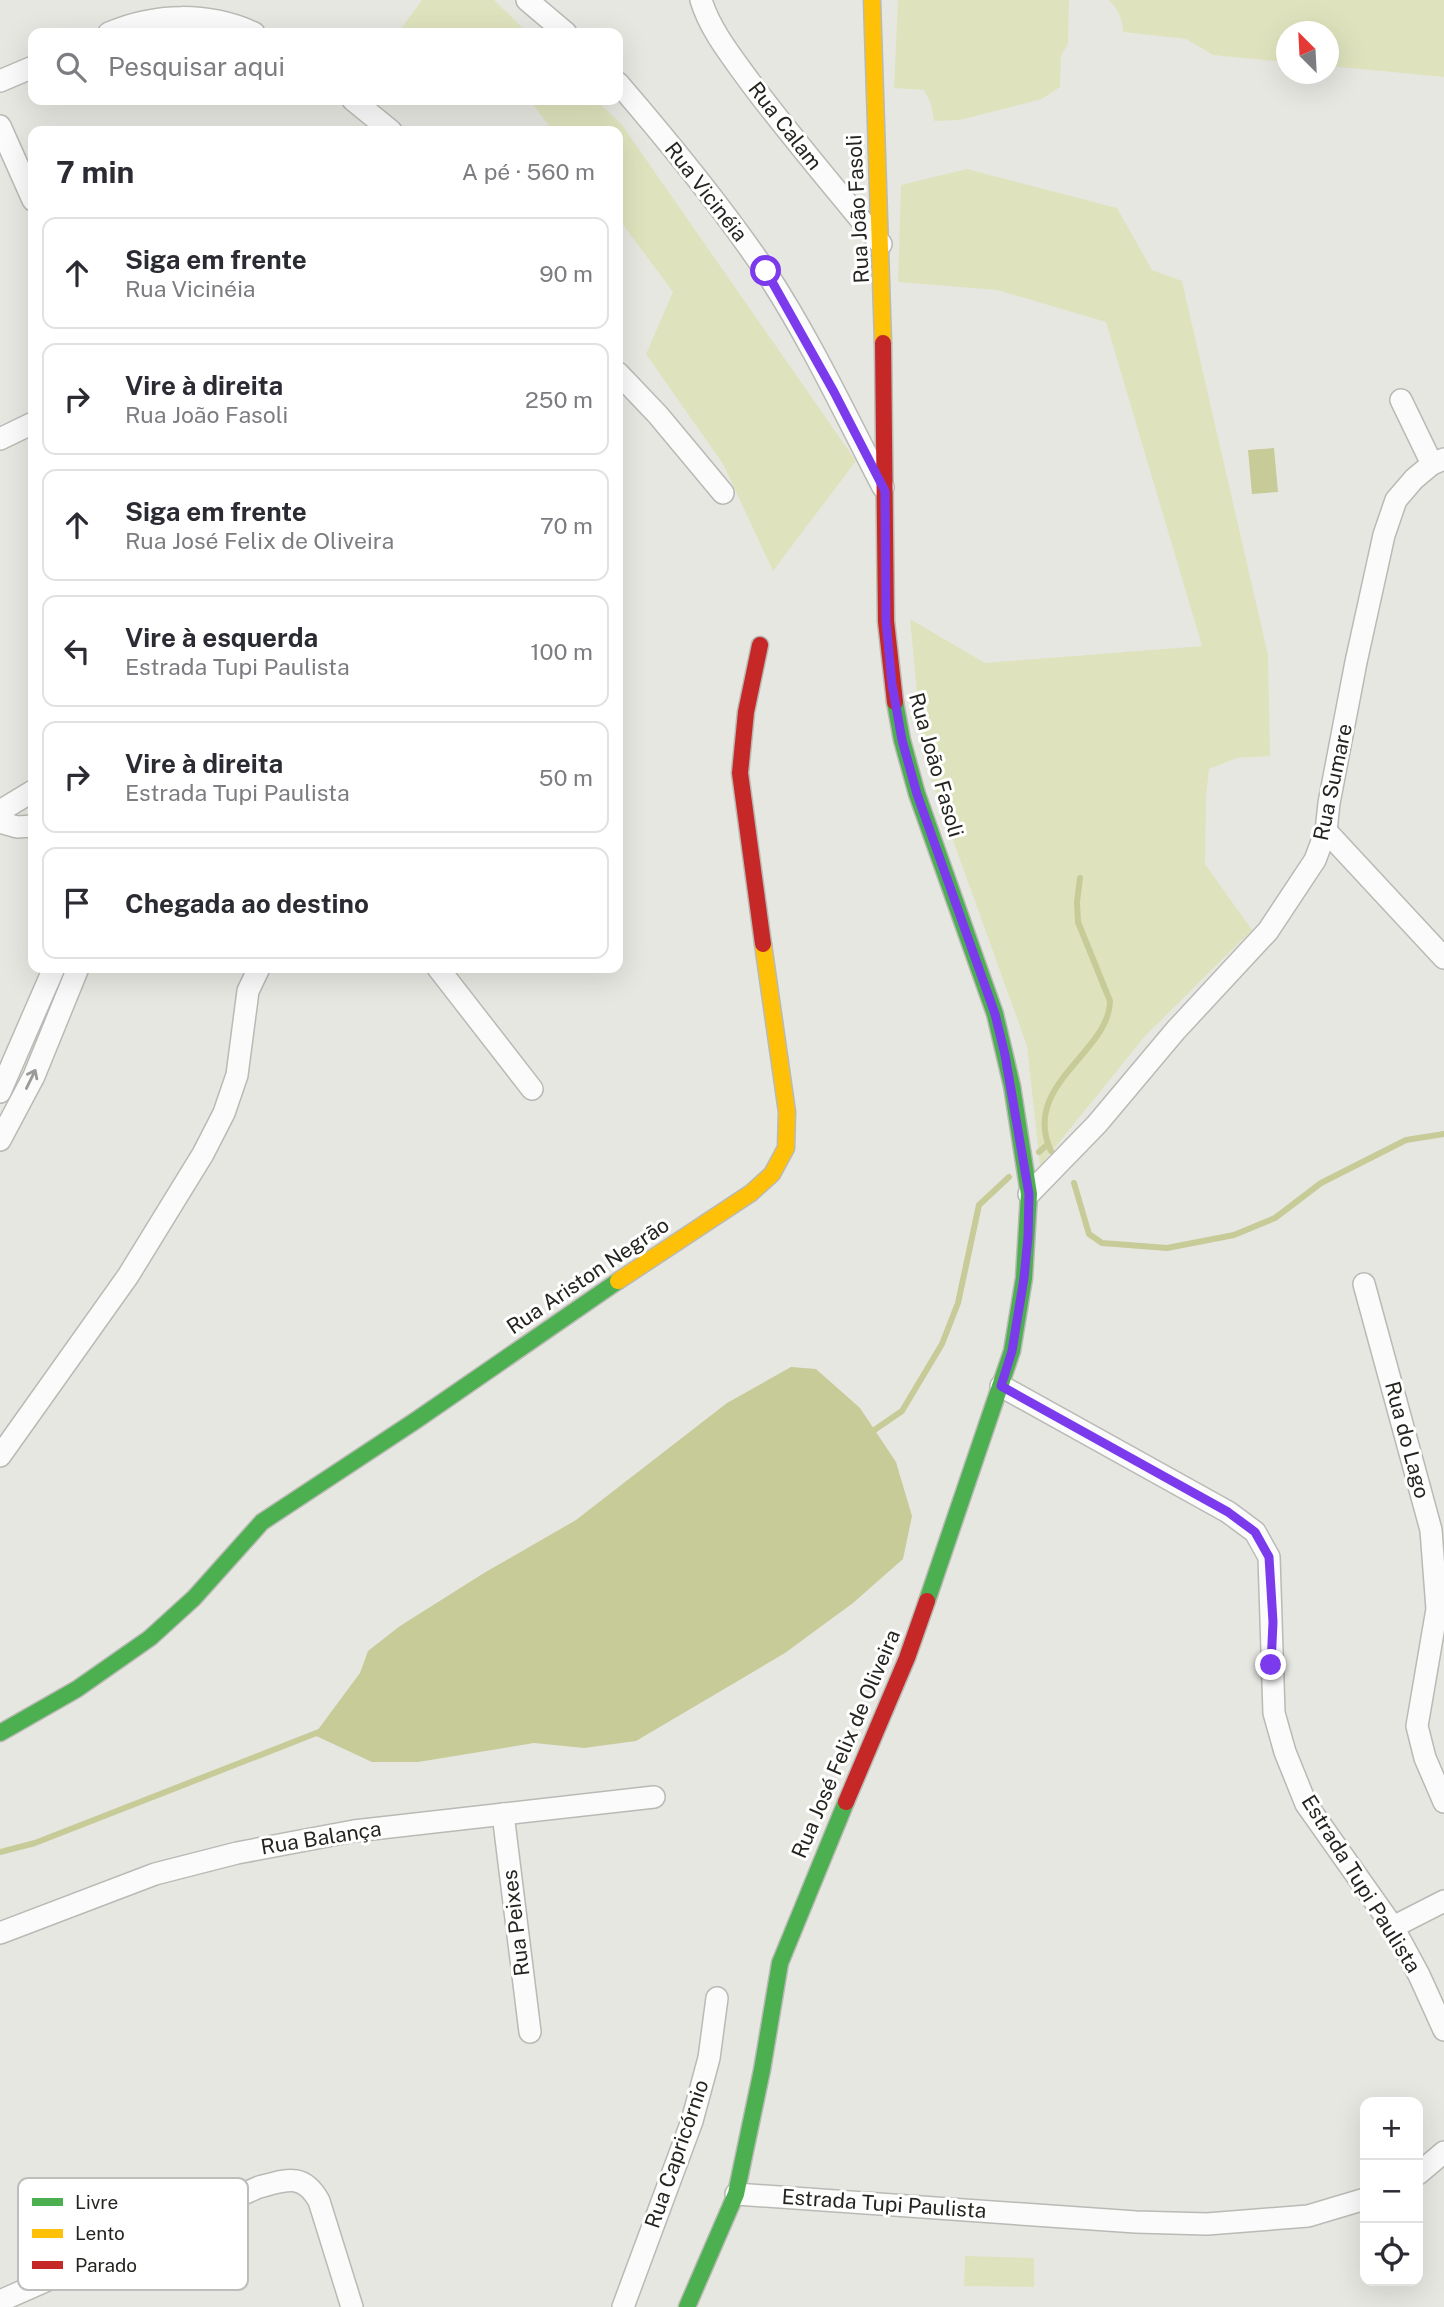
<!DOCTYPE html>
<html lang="pt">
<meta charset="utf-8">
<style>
body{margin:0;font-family:"Public Sans",sans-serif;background:#f2f2f3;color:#2b2b33}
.controls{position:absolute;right:21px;bottom:21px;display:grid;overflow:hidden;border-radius:14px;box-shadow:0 7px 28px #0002}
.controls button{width:63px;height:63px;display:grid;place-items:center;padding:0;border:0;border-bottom:2px solid #e1e1e2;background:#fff;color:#2b2b33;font:35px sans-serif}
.compass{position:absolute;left:1276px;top:21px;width:63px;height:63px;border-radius:50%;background:#fff;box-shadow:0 7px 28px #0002;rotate:336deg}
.stop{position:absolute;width:21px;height:21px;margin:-16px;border:5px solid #7c3aed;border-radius:50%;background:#fff}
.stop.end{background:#7c3aed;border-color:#fff;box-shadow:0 2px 7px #0008}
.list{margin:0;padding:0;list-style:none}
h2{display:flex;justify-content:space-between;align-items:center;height:91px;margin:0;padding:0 28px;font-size:30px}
h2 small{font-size:23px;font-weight:400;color:#7c7c81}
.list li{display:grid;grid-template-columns:46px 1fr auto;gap:21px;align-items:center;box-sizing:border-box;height:112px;margin:0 14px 14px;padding:0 14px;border:2px solid #e1e1e2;border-radius:14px}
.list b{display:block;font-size:26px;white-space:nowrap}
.list p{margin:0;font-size:23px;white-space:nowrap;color:#7c7c81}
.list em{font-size:23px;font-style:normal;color:#7c7c81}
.icon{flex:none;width:38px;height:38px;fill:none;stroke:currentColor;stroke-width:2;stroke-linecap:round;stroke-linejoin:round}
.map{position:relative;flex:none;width:1444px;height:2307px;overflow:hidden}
.search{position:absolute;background:#fff;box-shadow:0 7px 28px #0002;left:28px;top:28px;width:595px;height:77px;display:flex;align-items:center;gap:18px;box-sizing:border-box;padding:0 24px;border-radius:14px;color:#7c7c81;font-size:26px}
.panel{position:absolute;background:#fff;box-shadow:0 7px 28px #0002;left:28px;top:126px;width:595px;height:847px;border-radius:14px}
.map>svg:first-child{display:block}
.green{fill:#dfe3bd}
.water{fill:#c7cb98}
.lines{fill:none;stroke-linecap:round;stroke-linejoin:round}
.stream{stroke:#c7cb98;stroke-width:6}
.street-casing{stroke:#b9bab5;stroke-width:24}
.fast-casing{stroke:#b9bab5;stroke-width:19}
.slow-casing{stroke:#b9bab5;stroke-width:19}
.jam-casing{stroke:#b9bab5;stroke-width:19}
.street{stroke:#fbfbfb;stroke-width:21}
.fast{stroke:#4caf50;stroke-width:16}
.slow{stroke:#ffc107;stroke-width:16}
.jam{stroke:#c62828;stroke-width:16}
.oneway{stroke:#9a9a98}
.route{stroke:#7c3aed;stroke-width:9}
.labels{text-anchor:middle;stroke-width:6;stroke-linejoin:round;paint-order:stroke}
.street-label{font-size:21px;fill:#242420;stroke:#fff}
.key{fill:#fff;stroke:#bdbdbc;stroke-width:2}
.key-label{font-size:19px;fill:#242420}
</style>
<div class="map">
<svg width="1444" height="2307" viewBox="0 0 1444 2307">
<rect width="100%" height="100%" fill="#e7e7e2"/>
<g class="green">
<path d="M422,0h72l34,33h-130z"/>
<path d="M898,0h171l-1,44 -7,12 -1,31 -18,12 -82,21 -26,1 -3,-17 -7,-14 -30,-2z"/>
<path d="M1109,0h335v77l-115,-11 -1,-34h-42v30l-73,-7 -27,-16 -63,-7c-1,-14 -4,-22 -14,-32z"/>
<path d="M526,100h70l26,25 234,336 -83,110 -50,-107 -77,-110 27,-62 -55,-74v-87h-65l-21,-28z"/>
<path d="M967,169l150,39 35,62 30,11 86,374 2,101 -33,2 -28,11 -3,29 -1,66 47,66 -107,106 -105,130 -13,-120 -104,-289 -13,-138 75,44 217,-17 -96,-324 -109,-32 -99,-8 3,-97z"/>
<path d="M965,2256l69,2v29l-70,-1z"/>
</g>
<g class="water">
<path d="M1274,448l4,44 -26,2 -4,-44z"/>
<path d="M791,1367l25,2 44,39 36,54 16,54 -9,43 -50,44 -68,50 -149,88 -52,7 -50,-5 -116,19h-46l-58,-27 46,-62 8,-22 32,-25 84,-53 92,-53 151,-117z"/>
</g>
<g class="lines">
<g class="stream">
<path d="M1051,1151c-31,-66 59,-99 59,-150l-32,-79 -1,-20 3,-24"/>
<path d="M1039,1152l9,-8"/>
<path d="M1074,1183l15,51 13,9 65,5 67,-13 41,-17 46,-35 85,-43 38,-6"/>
<path d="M870,1433l32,-22 40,-67 16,-41 21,-98 30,-28"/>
<path d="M0,1852l35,-9 284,-111"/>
</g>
<g class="street-casing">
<g id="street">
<path d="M527,0l39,33"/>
<path d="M701,0c9,30 31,57 49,82 42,56 87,109 131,162"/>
<path d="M109,33c46,-20 99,-21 145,0"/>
<path d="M0,81l33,-14"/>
<path d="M618,83c50,58 105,125 148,189 44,67 79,142 117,215"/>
<path d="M353,100l38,31"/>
<path d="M0,126l33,74"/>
<path d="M618,373l40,42 65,78"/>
<path d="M1401,400l31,64"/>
<path d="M0,439l33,-16"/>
<path d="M0,811l33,-20"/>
<path d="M0,822l17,5 16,-1"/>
<path d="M1326,831l118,127"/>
<path d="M438,968l94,121"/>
<path d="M0,1092l54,-124"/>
<path d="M0,1140l34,-64 44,-108"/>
<path d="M1029,1194l68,-70 79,-94 92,-99 47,-71 11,-29 3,-28 27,-141 28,-127 12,-35 18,-21 18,-15 12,-5"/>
<path d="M1364,1284l67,246 6,79 -20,117 8,32 19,44"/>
<path d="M1001,1386l227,126 27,20 14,25 5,156 11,39 21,52 87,123 26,48 25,55"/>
<path d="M0,1456l128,-180 75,-122 21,-41 13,-38 11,-84 11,-23"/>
<path d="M503,1814l27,218"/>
<path d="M1393,1927l51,-26"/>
<path d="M0,1933l155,-59 82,-21 117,-22 300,-34"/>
<path d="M1418,2174l26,-22"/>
<path d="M736,2194l400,28 71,2 101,-8 57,-17"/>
<path d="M0,2301l259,-114c27,-7 44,-15 60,14l33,106"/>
<path d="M623,2307l69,-186 17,-63 8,-60"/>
</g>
</g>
<g class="fast-casing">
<g id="fast">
<path d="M895,702l7,38 15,54 78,220 17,72 17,108 -5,84 -12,73 -85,250"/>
<path d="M0,1733l77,-44 73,-51 44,-40 68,-76 153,-101 203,-140"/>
<path d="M687,2307l49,-113 26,-124 18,-107 66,-161"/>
</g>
</g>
<g class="slow-casing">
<g id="slow">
<path d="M872,0l11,343"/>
<path d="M618,1281l133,-88 21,-19 14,-26 1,-36 -24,-168"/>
</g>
</g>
<g class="jam-casing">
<g id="jam">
<path d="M883,343l3,278 9,81"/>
<path d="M760,645l-14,67 -6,61 23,171"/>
<path d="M846,1802l61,-144 20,-57"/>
</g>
</g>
<use href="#street" class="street"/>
<use href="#fast" class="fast"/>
<use href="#slow" class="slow"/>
<use href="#jam" class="jam"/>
</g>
<defs><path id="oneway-shaft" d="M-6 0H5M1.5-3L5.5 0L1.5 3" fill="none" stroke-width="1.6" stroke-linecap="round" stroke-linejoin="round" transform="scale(1.75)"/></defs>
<use class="oneway" href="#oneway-shaft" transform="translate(31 1079) rotate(-64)"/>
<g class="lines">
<path class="route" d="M766,271l68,121 51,99 1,130 6,63 10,56 15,54 78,220 10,41 24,139 -1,43 -4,41 -12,73 -11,35 227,126 27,20 14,25 4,65 -2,43"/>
</g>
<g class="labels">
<g class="street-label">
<text transform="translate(785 126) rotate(52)" y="7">Rua Calam</text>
<text transform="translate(706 192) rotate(52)" y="7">Rua Vicinéia</text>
<text transform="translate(858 209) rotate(-93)" y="7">Rua João Fasoli</text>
<text transform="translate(936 765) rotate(74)" y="7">Rua João Fasoli</text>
<text transform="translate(1333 782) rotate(-78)" y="7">Rua Sumare</text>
<text transform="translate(588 1276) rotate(-34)" y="7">Rua Ariston Negrão</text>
<text transform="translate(1407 1440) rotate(75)" y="7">Rua do Lago</text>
<text transform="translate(846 1744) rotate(-67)" y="7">Rua José Felix de Oliveira</text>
<text transform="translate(321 1838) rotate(-9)" y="7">Rua Balança</text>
<text transform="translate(1361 1884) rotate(58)" y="7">Estrada Tupi Paulista</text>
<text transform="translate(516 1923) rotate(-97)" y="7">Rua Peixes</text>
<text transform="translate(677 2154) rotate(-71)" y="7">Rua Capricórnio</text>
<text transform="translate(884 2204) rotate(4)" y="7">Estrada Tupi Paulista</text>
</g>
</g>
<rect x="18" y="2178" width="230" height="112" rx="10" class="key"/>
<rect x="32" y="2198" width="31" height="8" fill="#4caf50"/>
<rect x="32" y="2229" width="31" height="9" fill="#ffc107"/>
<rect x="32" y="2261" width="31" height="8" fill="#c62828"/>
<g class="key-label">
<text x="75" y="2209">Livre</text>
<text x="75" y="2240">Lento</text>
<text x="75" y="2272">Parado</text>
</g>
</svg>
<div class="controls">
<button>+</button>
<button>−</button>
<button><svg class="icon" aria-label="locate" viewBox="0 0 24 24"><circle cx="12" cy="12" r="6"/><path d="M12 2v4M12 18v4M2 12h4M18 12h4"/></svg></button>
</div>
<svg class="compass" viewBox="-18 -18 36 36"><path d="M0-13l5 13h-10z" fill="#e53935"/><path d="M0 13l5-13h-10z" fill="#7c7c81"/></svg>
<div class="stop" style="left:766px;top:271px"></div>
<div class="stop end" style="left:1271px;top:1665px"></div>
<div class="search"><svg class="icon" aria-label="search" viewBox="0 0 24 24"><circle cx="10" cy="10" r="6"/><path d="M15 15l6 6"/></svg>Pesquisar aqui</div>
<section class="panel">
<h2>7 min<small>A pé · 560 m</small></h2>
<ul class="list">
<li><svg class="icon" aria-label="ahead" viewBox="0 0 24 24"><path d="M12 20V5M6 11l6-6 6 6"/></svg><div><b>Siga em frente</b><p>Rua Vicinéia</p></div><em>90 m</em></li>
<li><svg class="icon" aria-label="right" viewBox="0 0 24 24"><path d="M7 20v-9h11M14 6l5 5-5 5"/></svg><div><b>Vire à direita</b><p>Rua João Fasoli</p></div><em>250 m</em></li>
<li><svg class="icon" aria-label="ahead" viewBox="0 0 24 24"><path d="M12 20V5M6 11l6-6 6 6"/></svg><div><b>Siga em frente</b><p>Rua José Felix de Oliveira</p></div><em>70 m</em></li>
<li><svg class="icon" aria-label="left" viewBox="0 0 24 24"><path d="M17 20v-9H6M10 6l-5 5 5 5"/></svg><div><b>Vire à esquerda</b><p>Estrada Tupi Paulista</p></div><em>100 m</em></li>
<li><svg class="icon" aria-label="right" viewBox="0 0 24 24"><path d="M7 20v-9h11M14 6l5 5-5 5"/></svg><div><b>Vire à direita</b><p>Estrada Tupi Paulista</p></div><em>50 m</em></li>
<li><svg class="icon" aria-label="arrive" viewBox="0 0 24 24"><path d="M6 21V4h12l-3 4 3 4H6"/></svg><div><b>Chegada ao destino</b></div></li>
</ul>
</section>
</div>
